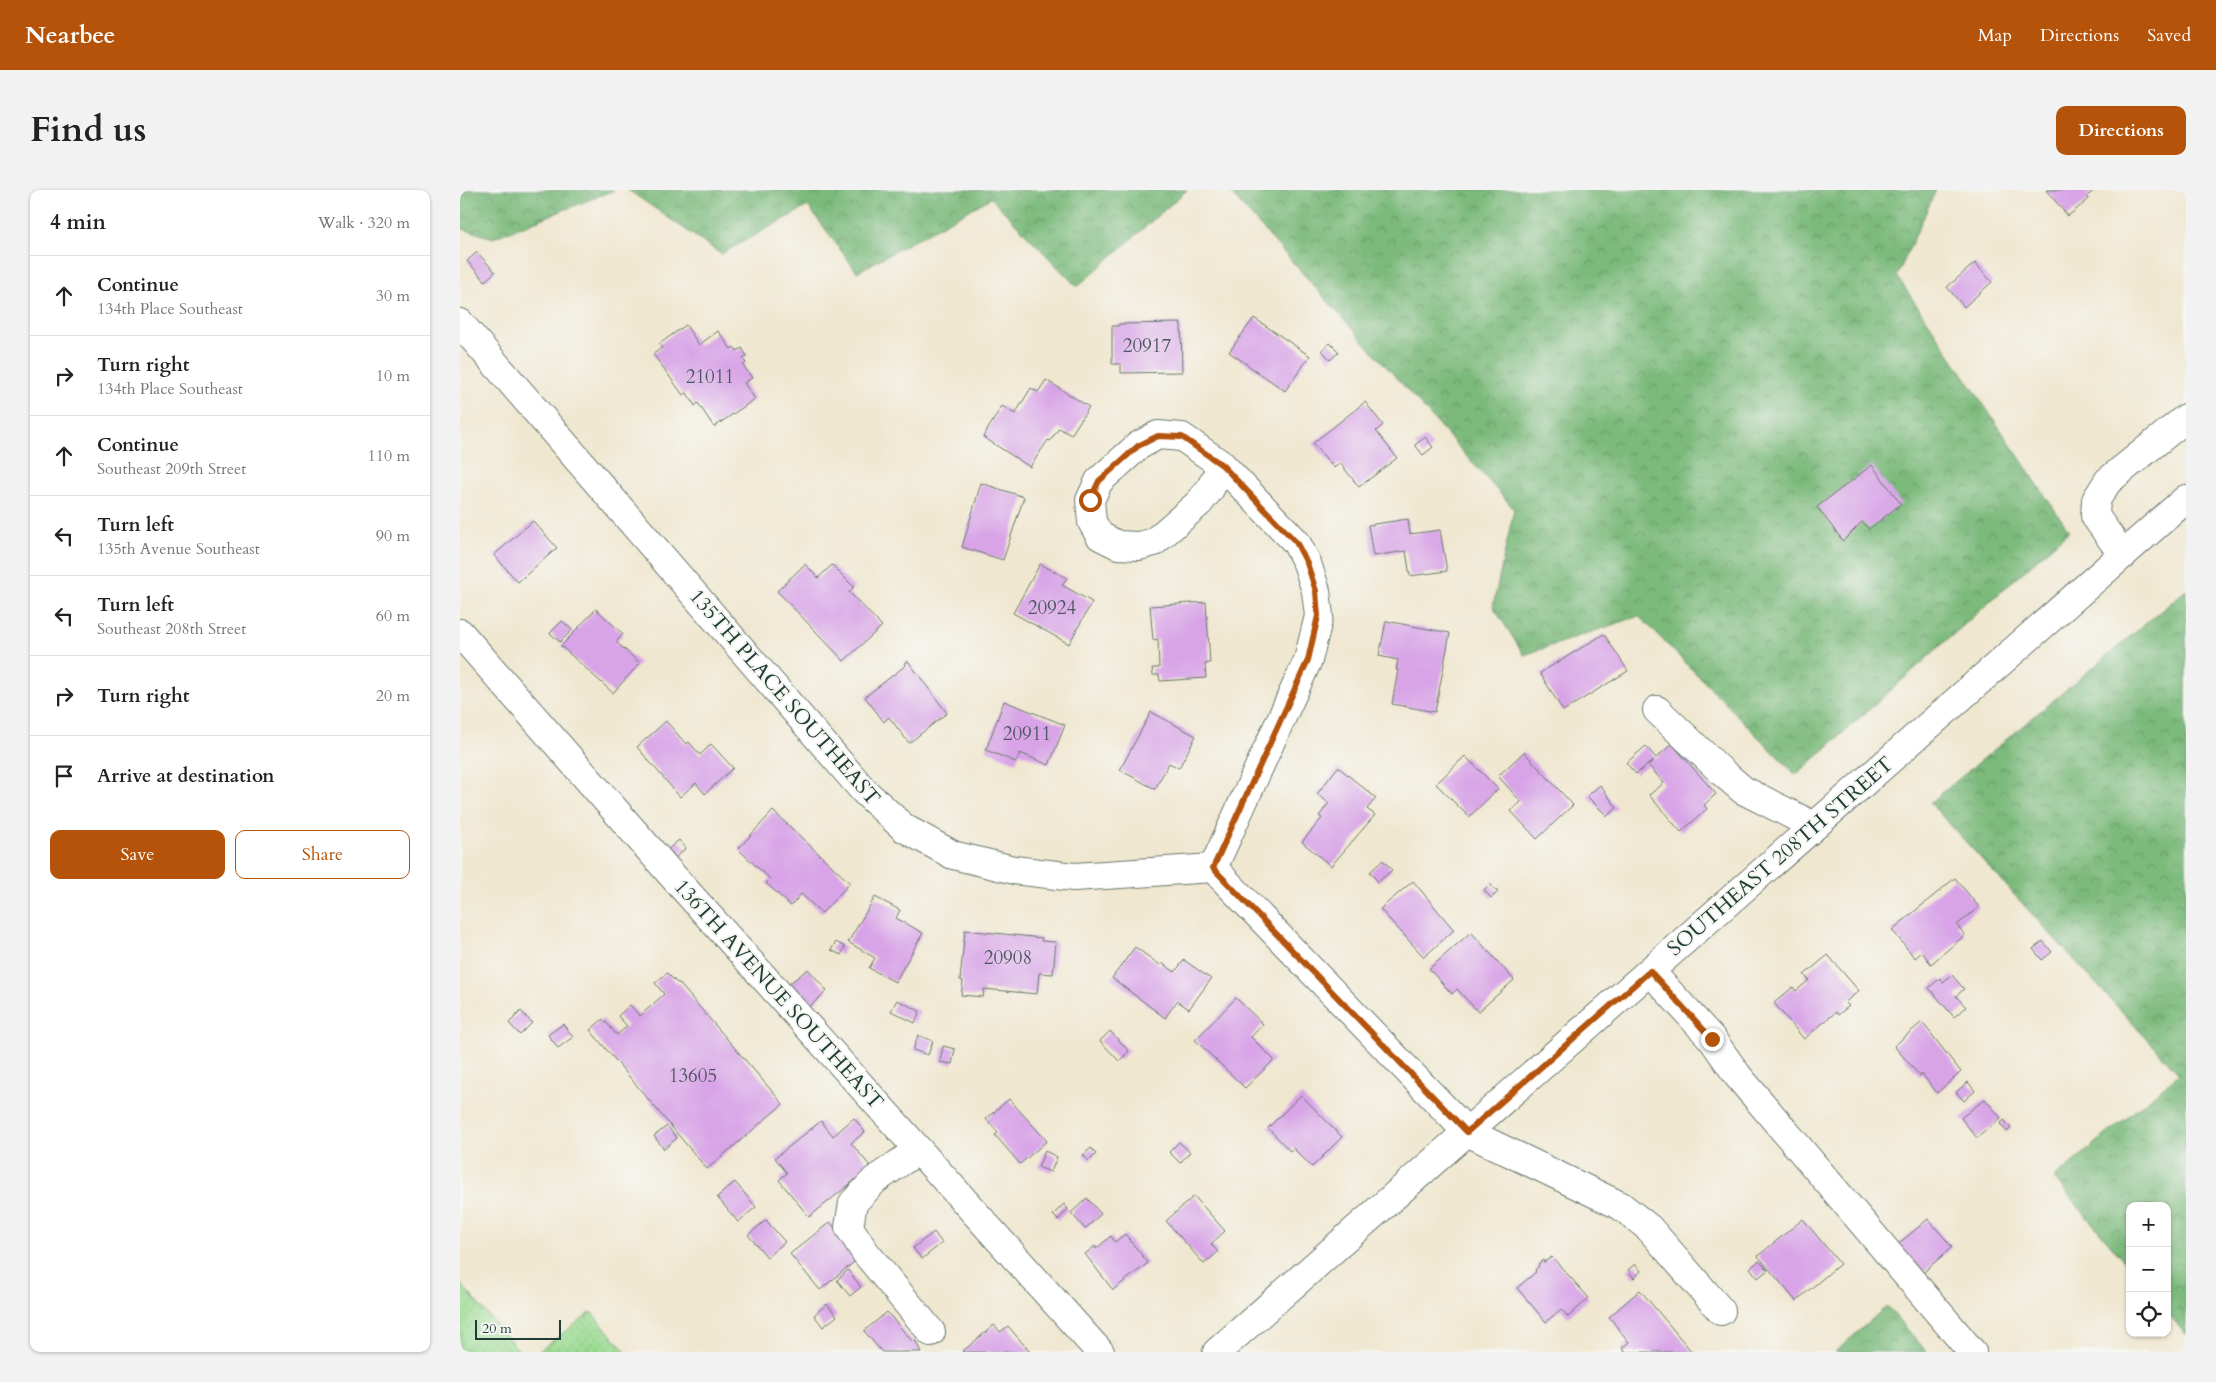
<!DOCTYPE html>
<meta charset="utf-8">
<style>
body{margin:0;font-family:Cardo,serif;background:#f2f2f2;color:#222}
.controls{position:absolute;right:15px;bottom:15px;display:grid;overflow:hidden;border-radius:10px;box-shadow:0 1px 4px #0004}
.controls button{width:45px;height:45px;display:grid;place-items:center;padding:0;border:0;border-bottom:1px solid #e0e0e0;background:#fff;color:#222;font:25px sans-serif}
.scale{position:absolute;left:15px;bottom:12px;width:86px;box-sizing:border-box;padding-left:5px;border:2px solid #1f3d34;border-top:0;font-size:14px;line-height:18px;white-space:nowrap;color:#1f3d34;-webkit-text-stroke:4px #f6f6f2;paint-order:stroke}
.stop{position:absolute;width:15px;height:15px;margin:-11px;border:4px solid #b45309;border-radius:50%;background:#fff}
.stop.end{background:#b45309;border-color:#fff;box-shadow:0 1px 5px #0008}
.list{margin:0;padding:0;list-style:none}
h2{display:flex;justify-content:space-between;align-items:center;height:65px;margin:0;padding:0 20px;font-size:21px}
h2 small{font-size:16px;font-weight:400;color:#767676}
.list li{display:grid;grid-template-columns:32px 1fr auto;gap:15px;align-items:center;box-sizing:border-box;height:80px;padding:0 20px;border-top:1px solid #e0e0e0}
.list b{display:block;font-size:19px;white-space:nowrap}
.list p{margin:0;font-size:16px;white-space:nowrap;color:#767676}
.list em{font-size:16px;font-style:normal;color:#767676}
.actions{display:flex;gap:10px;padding:15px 20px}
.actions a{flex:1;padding:11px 0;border:1px solid #b45309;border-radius:10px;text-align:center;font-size:18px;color:#b45309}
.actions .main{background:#b45309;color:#fff}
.icon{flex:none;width:28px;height:28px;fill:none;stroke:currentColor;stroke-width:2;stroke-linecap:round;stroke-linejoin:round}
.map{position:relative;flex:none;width:1726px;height:1162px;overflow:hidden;border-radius:10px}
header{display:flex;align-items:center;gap:30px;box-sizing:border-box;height:70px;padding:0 25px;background:#b45309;color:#fff}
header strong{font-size:24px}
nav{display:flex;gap:28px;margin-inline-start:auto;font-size:18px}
.intro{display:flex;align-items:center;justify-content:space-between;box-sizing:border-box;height:120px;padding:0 30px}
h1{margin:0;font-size:35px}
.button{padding:12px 22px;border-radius:10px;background:#b45309;color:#fff;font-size:18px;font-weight:700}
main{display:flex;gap:30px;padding:0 30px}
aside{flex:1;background:#fff;border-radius:10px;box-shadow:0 1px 4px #0004}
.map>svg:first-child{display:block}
.green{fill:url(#green-dots);stroke:#5c8c62}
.forest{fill:url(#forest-crowns);stroke:#4d7c58}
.building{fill:#d8a4e7}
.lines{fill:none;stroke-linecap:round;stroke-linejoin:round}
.minor-casing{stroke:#68786b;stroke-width:30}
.minor{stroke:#fff;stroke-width:28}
.route{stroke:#b45309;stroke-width:6}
.labels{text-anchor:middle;stroke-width:4;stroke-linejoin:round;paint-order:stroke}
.number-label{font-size:19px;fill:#4d5761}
.street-label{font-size:21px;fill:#1f3d34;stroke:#f6f6f2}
</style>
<header>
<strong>Nearbee</strong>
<nav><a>Map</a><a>Directions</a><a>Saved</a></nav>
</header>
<div class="intro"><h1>Find us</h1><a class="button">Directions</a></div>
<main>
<aside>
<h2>4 min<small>Walk · 320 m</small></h2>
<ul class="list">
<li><svg class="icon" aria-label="ahead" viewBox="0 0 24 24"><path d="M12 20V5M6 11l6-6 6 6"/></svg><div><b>Continue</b><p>134th Place Southeast</p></div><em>30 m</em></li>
<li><svg class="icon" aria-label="right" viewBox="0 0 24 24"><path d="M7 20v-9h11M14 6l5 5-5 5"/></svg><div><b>Turn right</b><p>134th Place Southeast</p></div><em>10 m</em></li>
<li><svg class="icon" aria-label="ahead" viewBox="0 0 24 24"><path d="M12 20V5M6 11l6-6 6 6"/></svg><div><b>Continue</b><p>Southeast 209th Street</p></div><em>110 m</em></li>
<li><svg class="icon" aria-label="left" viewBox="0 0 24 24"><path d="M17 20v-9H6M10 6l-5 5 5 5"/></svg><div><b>Turn left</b><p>135th Avenue Southeast</p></div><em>90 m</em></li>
<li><svg class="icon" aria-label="left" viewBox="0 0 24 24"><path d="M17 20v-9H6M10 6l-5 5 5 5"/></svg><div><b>Turn left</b><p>Southeast 208th Street</p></div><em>60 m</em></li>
<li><svg class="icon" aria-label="right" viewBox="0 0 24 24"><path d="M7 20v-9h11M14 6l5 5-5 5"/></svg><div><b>Turn right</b></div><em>20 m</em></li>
<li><svg class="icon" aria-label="arrive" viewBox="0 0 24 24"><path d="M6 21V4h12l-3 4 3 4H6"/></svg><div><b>Arrive at destination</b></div></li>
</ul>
<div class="actions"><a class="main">Save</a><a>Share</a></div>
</aside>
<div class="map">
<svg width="1726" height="1162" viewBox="0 0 1726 1162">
<defs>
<pattern id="green-dots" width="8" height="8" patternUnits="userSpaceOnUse" patternTransform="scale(1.25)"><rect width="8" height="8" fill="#9ada91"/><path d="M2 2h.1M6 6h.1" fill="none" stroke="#84bc7e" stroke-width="1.8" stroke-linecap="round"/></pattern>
<pattern id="forest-crowns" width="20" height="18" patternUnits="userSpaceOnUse" patternTransform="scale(1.25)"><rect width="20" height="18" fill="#7bba7b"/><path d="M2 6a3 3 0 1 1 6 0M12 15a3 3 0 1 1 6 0" fill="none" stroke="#649866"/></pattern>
</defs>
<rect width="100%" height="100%" fill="#f6f6f2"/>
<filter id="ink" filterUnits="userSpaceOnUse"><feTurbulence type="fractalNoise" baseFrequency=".02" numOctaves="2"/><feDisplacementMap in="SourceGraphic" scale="10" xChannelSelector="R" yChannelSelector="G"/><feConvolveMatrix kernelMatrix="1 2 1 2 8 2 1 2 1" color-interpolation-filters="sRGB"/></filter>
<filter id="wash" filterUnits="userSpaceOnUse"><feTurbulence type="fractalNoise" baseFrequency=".0096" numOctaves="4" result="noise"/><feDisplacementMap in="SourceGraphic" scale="20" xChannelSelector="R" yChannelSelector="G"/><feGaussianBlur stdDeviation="1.12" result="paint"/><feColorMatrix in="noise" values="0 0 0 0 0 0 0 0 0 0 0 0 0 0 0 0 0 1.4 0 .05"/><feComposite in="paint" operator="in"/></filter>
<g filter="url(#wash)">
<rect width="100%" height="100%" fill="#f0e7d0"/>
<g class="green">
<path d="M0,1093l60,69h-60z"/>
<path d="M131,1122l35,40h-88z"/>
</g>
<g class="forest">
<path d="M0,0h154l-121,48 -33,-10z"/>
<path d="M168,0h559l-110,97 -86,-89 -134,74 -49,-66 -87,48z"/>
<path d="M768,0h708l-39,86 172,255 -273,244 -157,-159 -115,39 -31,-49 21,-97z"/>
<path d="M1726,400v745l-19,-23v-106h-37v62l-76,-90 125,-104 -249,-271z"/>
<path d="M1427,1116l40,46h-92z"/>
</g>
<g id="blocks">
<g class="building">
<path d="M1586,0h49l-8,6 2,3 -21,17z"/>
<path d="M17,62l18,20 -10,9 -18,-20z"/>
<path d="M1515,73l17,19 -28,25 -17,-20z"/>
<path d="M794,128l56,38 -25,35 -56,-39z"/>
<path d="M721,133l1,49 -61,1v-9h-9v-38h6l1,-2z"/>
<path d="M226,135l13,20 19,-14 13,18 3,-2 3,4 5,-3 5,8 -4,3 3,4 -3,2 9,13 -8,5 11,16 -41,28 -16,-24 -3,3 -8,-13 -4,2 -30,-41 9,-6 -3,-4z"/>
<path d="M870,153l9,9 -9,8 -8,-10z"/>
<path d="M586,190l43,27 -18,28 -12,-7 -9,13 -2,-1 -18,27 -47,-30 19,-31 13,8 16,-26 7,4z"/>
<path d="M905,212l18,23 -7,6 21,27 -38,29 -19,-24 -6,5 -21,-25z"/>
<path d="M965,247l8,10 -10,8 -8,-10z"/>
<path d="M1412,275l29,39 -32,25 -7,-7 -19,19 -26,-34z"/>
<path d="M521,293l43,14 -21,63 -41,-13z"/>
<path d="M948,329l2,15 30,-4 7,41 -37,5 -4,-25 -33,5 -5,-31z"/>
<path d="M73,331l24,27 -39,34 -24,-27z"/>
<path d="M345,374l13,14 14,-13 22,22 -5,5 33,34 -38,35 -67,-70z"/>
<path d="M580,374l27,14 -5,7 30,17 -23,42 -56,-31z"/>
<path d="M746,412l4,61 -5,1 1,14 -46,3 -1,-6h-6l-1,-7h7l-1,-29 -5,1 -3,-34z"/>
<path d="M136,419l27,25 -7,8 24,21 -27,30 -52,-47z"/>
<path d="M102,431l10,9 -12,12 -10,-9z"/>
<path d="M926,431l64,12 -15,79 -43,-8 6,-34h-2l2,-10 -19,-4z"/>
<path d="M1144,444l24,37 -65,40 -23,-38z"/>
<path d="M448,471l39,52 -38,30 -20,-26 -5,5 -19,-25 41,-32 -1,-2z"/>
<path d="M544,511l61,24 -16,40 -29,-12 -4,9 -30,-12z"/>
<path d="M691,522l45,24 -17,32 -10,-5 -14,26 -35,-19z"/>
<path d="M206,531l20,23 3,-2 11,13 11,-11 22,24 -28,26 -9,-11 -16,14 -43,-50z"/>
<path d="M1212,554l44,50 -12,11 3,4 -26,23 -32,-37 15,-12 -16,-18 6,-5 -18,14 -10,-11 20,-17 10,12z"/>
<path d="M1064,562l49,53 -36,34 -26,-28 10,-9 -23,-26z"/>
<path d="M1005,566l33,33 -29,28 -33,-33z"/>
<path d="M878,577l38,31 -9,11 8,6 -44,51 -29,-24 20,-24 -3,-2 10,-13 -12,-9z"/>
<path d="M1140,595l17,23 -10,8 -20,-20z"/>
<path d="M313,621l77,72 -28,30 -21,-19 -10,12 -25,-23 4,-4 -32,-30z"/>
<path d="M219,650l7,8 -12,11 -8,-8z"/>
<path d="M923,670l9,10 -14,12 -8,-10z"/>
<path d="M1495,688l24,29 -22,18 8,10 -34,29 -9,-12 -7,6 -23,-28z"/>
<path d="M953,691l41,49 -30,27 -44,-48z"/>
<path d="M1030,694l8,8 -7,6 -7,-8z"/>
<path d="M415,707l25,13 -4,8 27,15 -28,49 -26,-14 6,-10 -27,-16z"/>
<path d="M505,740l77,8 -1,3 15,1 -3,32 -14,-1 -2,21 -53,-5 -1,8 -22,-2 2,-14 -3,-1z"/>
<path d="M1011,742l43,48 -36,32 -21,-23 -5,5 -23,-25z"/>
<path d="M1583,751l9,11 -10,8 -9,-11z"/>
<path d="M376,752l9,5 -4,8 -10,-5z"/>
<path d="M675,757l25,18 2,-2 13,9 9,-12 27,19 -22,30 -12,-8 -12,17 -53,-40z"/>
<path d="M1368,765l31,36 -14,11 4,4 -11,9 -2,-3 -32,27 -30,-36 19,-16 3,4 13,-11 -5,-5z"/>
<path d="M348,779l19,22 -18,16 -20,-23z"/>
<path d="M207,783l10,10 1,-1 105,122 -76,65 -117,-139 13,-11 14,16 10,-9 -9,-10 12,-11 10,11 24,-22 -9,-11z"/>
<path d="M1492,785l12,14 -8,7 10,11 -12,10 -25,-29 11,-10 3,4z"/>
<path d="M776,808l27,26 -12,13 23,23 -29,28 -50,-48z"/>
<path d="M437,810l23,11 -5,12 -24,-12z"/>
<path d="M61,821l11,12 -12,12 -11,-12z"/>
<path d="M1462,832l39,50 -24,21 -15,-19 -2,2 -26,-30z"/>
<path d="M103,834l10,13 -15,11 -10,-13z"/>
<path d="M650,841l19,20 -10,10 -19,-20z"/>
<path d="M458,845l15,6 -5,14 -15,-5z"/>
<path d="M483,856l12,3 -3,15 -12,-2z"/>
<path d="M1508,892l7,9 -11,10 -8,-9z"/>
<path d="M841,905l41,42 -30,30 -19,-19 -3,3 -22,-23z"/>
<path d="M549,909l38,42 -27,23 -25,-29 3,-2 -12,-14z"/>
<path d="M1525,909l16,19 -24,20 -16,-20z"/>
<path d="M394,928l11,14 -14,11 20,24 -62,50 -30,-37 8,-7 -12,-15 46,-37 12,15z"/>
<path d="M1544,930l7,8 -4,4 -7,-8z"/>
<path d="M207,936l10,12 -13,11 -10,-13z"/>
<path d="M719,952l11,10 -10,11 -11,-11z"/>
<path d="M631,958l5,6 -7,7 -6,-6z"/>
<path d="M585,961l12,6 -6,15 -13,-5z"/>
<path d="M275,992l21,25 -18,15 -21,-25z"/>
<path d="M734,1006l31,35 -14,13 7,8 -14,12 -38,-43z"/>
<path d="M627,1008l14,16 -16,15 -14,-16z"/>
<path d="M604,1014l4,5 -10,11 -5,-5z"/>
<path d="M1343,1029l37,45 -44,37 -38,-45z"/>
<path d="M1468,1029l24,28 -37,33 -24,-30z"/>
<path d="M306,1030l19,22 -18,15 -19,-22z"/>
<path d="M370,1032l29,36 -39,32 -30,-36z"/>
<path d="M474,1042l8,11 -20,16 -9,-11z"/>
<path d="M665,1044l23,29 -35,27 -28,-36 10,-8 1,3 15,-13 4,6z"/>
<path d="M1092,1067l37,41 -21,19 -7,-8 -15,13 -29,-34 19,-16 -1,-2 4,-4 -1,-2 5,-4 1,2z"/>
<path d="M1299,1071l9,9 -10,8 -8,-10z"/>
<path d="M1175,1074l6,7 -7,7 -6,-8z"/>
<path d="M388,1080l13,17 -11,9 -13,-16z"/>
<path d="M1180,1100l52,62h-67l-3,-4 7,-6 -20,-25z"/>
<path d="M367,1114l10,12 -14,11 -9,-12z"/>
<path d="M427,1122l26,30 2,-2 6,12h-39l-18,-21z"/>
<path d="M534,1135l6,7 8,-6 22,26h-68z"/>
</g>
</g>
</g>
<g filter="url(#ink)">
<use href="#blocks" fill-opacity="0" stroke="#68786b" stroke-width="1"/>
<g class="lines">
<g class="minor-casing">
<g id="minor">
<path d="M0,133l404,468 40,37 49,27 61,15 60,7 139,-9"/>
<path d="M1663,365l-28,-39 1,-16 12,-19 78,-63"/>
<path d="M0,443l210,240 430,479"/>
<path d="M1197,520l65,62 21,18 71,36"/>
<path d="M753,678l95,-208 11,-44 -3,-25 -9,-28 -11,-21 -74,-77 -40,-28 -24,-2 -20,11 -39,35 -9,19 2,22 8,14 18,9 21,1 15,-4 45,-39 11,-14 12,-24"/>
<path d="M753,678l254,264 154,74 28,22 72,83"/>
<path d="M1190,781l62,68 26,37 234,276"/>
<path d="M458,960l-43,30 -22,23 -4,24 16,25 66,80"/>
<path d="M757,1162l969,-853"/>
</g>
</g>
<use href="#minor" class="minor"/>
</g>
</g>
<g class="lines" filter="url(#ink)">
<path class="route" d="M630,310l9,-19 39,-35 20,-10 24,1 40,28 74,77 11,21 9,28 2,25 -10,44 -95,208 254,264 183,-161 62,68"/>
</g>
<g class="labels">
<g class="number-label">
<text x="687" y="162">20917</text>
<text x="250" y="193">21011</text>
<text x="592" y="424">20924</text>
<text x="567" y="550">20911</text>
<text x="548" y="774">20908</text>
<text x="233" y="892">13605</text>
</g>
<g class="street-label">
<text transform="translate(325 507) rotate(49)" y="7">135TH PLACE SOUTHEAST</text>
<text transform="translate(1320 666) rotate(-41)" y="7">SOUTHEAST 208TH STREET</text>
<text transform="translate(319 804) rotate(48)" y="7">136TH AVENUE SOUTHEAST</text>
</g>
</g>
</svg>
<div class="controls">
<button>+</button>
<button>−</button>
<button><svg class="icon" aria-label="locate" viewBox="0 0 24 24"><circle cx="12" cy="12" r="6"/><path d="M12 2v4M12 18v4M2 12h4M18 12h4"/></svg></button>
</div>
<div class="scale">20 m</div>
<div class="stop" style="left:630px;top:310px"></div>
<div class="stop end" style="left:1252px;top:849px"></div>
</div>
</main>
